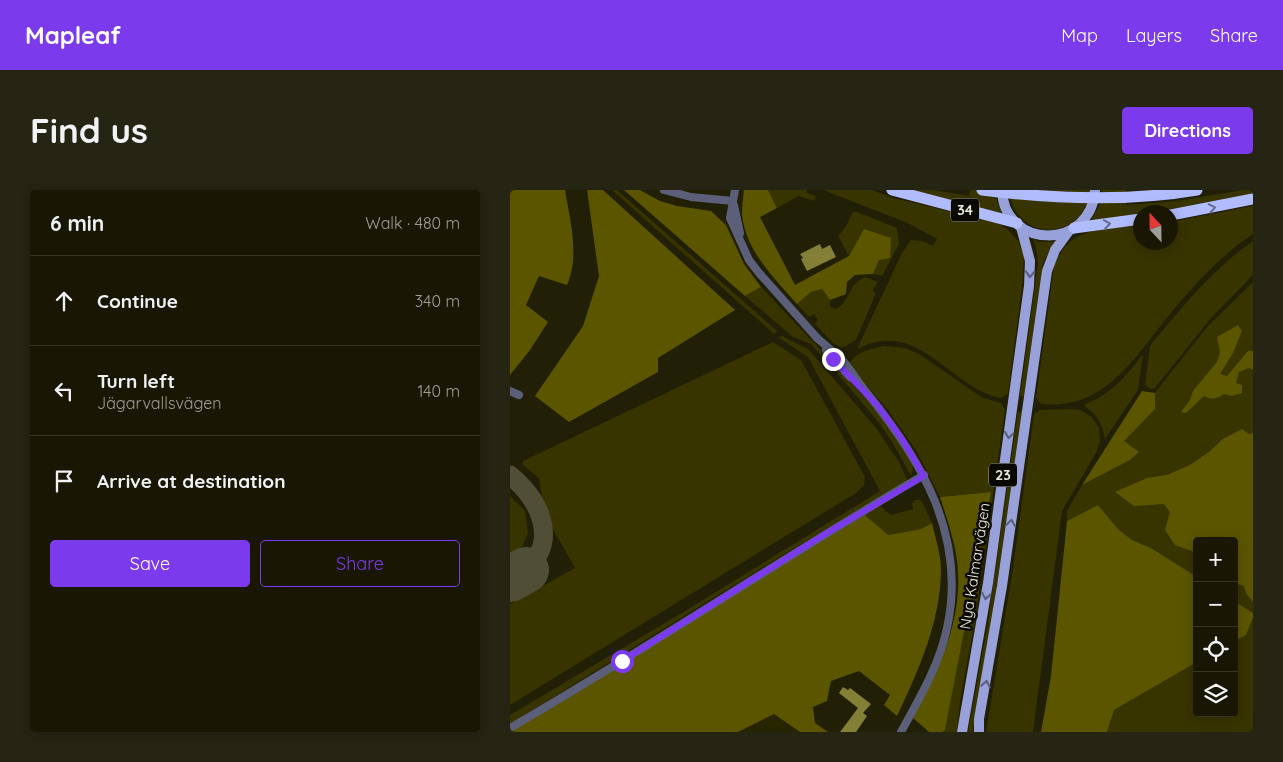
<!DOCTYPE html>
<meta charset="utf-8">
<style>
body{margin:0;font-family:Quicksand,sans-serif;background:#262413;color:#f1f3f6}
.controls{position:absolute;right:15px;bottom:15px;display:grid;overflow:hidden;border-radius:5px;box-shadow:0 2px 12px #0003}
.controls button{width:45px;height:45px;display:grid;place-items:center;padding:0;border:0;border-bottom:1px solid #373626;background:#191704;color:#f1f3f6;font:25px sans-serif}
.compass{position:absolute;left:623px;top:15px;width:45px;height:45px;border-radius:50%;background:#191704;box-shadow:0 2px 12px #0003;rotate:338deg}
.stop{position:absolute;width:15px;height:15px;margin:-11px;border:4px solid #7c3aed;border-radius:50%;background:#fff}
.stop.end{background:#7c3aed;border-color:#fff;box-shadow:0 1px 5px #0008}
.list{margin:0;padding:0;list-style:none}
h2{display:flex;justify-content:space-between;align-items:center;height:65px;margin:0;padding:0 20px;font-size:21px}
h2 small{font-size:16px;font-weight:400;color:#9f9f9a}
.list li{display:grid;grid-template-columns:32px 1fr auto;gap:15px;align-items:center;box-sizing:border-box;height:90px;padding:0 20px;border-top:1px solid #373626}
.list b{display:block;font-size:19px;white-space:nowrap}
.list p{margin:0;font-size:16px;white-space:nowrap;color:#9f9f9a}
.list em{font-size:16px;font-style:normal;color:#9f9f9a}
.actions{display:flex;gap:10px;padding:15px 20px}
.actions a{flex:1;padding:11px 0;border:1px solid #7c3aed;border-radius:5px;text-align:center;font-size:18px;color:#7c3aed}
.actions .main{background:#7c3aed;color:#fff}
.icon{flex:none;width:28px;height:28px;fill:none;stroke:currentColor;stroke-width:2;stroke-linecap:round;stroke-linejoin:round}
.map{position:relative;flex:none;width:743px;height:542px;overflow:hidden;border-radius:5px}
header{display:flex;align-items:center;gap:30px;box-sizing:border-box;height:70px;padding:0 25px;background:#7c3aed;color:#fff}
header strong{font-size:24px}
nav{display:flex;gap:28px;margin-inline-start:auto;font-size:18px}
.intro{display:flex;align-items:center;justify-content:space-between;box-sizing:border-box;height:120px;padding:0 30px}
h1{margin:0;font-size:35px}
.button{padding:12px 22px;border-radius:5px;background:#7c3aed;color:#fff;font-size:18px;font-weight:700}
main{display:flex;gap:30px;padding:0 30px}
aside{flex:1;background:#191704;border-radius:5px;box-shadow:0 2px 12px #0003}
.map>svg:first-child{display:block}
.built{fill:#272402}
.green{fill:#383400}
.forest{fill:#5b5500}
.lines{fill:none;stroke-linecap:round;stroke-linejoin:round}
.taxiway{stroke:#504e36;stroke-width:19}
.runway{stroke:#504e36;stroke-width:46}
.building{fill:#847f36}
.minor{stroke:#5b5f7a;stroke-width:8}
.major{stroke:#98a1d9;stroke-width:10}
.highway{stroke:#b1bcfe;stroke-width:11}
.oneway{stroke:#656b8d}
.oneway2{stroke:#585c78}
.route{stroke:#7c3aed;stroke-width:6}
.labels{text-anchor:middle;stroke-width:5;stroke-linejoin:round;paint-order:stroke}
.shield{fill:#090802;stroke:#a7a699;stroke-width:1}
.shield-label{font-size:14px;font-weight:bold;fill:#ebeada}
.street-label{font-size:15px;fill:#ebeada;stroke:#090802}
</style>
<header>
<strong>Mapleaf</strong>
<nav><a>Map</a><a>Layers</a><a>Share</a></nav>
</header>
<div class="intro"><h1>Find us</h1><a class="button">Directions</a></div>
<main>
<aside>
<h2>6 min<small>Walk · 480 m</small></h2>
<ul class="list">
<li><svg class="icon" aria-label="ahead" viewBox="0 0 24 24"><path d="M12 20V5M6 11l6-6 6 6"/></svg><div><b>Continue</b></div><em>340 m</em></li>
<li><svg class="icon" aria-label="left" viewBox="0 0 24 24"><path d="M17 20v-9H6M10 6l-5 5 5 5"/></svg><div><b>Turn left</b><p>Jägarvallsvägen</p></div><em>140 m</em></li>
<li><svg class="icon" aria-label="arrive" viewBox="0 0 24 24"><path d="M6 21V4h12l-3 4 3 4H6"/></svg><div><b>Arrive at destination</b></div></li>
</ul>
<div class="actions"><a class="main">Save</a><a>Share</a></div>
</aside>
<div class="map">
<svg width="743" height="542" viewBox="0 0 743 542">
<rect width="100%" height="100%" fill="#211f05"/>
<path class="built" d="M264,524l26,18h-62z"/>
<g class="green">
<path d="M102,0h5l160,141 -3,3z"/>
<path d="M258,0h39v3l9,3 -2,5 -15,-5 -22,12z"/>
<path d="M313,0h49l21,8 102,24 12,7 12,13 5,15 -2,30 -14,107 -7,4c-53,-10 -81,-81 -144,-49l45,-96 9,-13 11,1 11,5 4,-7 -29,-16z"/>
<path d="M391,0h34l34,6 1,-6h26l1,10 5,13z"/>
<path d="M498,0h82c-7,53 -74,53 -82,0z"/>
<path d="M592,0h24v15l51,-4 66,-11h10v6l-76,15 -36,1 -1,3 -50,7 9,-16z"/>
<path d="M743,16v28c-31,20 -59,51 -82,79 -37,44 -65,98 -130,91l-5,-6 18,-132c15,-41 51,-36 86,-41l1,17h30v-20z"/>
<path d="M343,22h4l40,16 2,16 -17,32 -9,-2 6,-15 -15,-30 -15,27 -11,-20 7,-8z"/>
<path d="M523,49l6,3h15l-11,21 -19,133h-4l18,-133 -2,-15z"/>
<path d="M743,51v34l-42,43 -56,70 -4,1 -6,-4 5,-39 3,-4c30,-36 61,-74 100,-101z"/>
<path d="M355,87l13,5 -6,9 3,1 -1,6 -18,42 -14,8 -9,-5 -18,-19 3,-4 -4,-6 -5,3 -12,-13 14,-12 11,-3 8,11v7l6,2c14,-7 12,-25 29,-32z"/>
<path d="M743,92v331l-19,-12v-60h-37v36l-46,-29 -19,-8 -14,-11 -20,-24 -31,16v-10l15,-26 48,-25 9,-8 -16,-11 31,-32 1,-16 10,-13 43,-54z"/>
<path d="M251,97l75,79 -4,1 -21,-23 -18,-7 -48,-41z"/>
<path d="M273,146l4,3 21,10 68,79 23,34 9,19 -132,78 -266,165v-9l175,-104 195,-120 -72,-134 -30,-20z"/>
<path d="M263,152l28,18 64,117 -1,8 -8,8 -346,212v-101l65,-36 -30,-53 -6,-37 -16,-13v-4z"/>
<path d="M374,156l21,2 14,6 64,44 18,5 4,7 -30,211 -15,80 -3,31h-15l3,-2 45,-238 -50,5 -24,-47 -28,-40 -37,-43 -1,-5c8,-11 21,-13 34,-16z"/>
<path d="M633,164l-5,36 -33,49c-3,-15 -7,-24 -20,-32v-3c27,-10 41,-28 58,-50z"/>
<path d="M328,180c14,8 74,82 75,98 0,3 -1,5 -2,8l-17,-31 -14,-21 -43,-51z"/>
<path d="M563,219l7,1 12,7 7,11 1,13 -4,12 -34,58 -29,221h-47l27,-163 21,-155 6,-4z"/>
<path d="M508,221l4,1 -31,212 -17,96 -1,12h-5l20,-110z"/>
<path d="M0,306l15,15 3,22 -7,16 -11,7z"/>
<path d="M406,310h5l11,23 -11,6 -34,6 -22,-20 15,-9 11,9 22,-6 -1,-6z"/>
<path d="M743,428v114h-146l7,-22 83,-48v51h37v-72l12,-7z"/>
</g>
<g class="forest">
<path d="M0,0h55c5,30 15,66 2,95l-28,-9 -13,29 22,17 -18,28 -20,25z"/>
<path d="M77,0h16l132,120 -77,48v14l-89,50 -34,-26 48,-70 16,-50z"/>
<path d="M114,0h16l20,11 17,5 34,5 15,14 18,39 17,23 -16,9z"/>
<path d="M234,0h24l9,18 -17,9 35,68 54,-29 15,-27 27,9 -1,20 -11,2 -6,14 -18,1 -8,7 -1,12 -16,6 -8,-11 -11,3 -14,12c-23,-26 -52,-54 -55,-90 0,-8 1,-16 2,-24z"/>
<path d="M728,135l4,6 -9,22 -13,21 7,2 21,-25h5v19l-4,-2 -10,4 -3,11 6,2v8l-10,3 -8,-2c-7,5 -13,6 -20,2l-18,17 -5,-1 9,-12 3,-9 24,-29 3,-9 -3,-16z"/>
<path d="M632,201l13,2v16l-31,32 15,11 -9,8 -48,25z"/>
<path d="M732,239l7,5 4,-1v169l-7,-9 -2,-7 -10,-3v-42h-37v14l-3,-3 -19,-7 -10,-15 5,-18 -6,-8 -30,2 -19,-14 32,-14 20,-3 23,-10 19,-13 14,-13z"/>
<path d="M481,302l-46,238 -3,2h-13l-16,-14c29,-54 56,-110 41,-174 -4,-16 -9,-32 -14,-47z"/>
<path d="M588,315l20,24 14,11 19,8 46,29v85l-83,48 -7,22h-66l10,-56 16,-155z"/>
<path d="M355,325l23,20 33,-6 11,-6c3,14 9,31 9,46 0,51 -22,101 -44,147l-13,-11 6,-10 -31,-24 -28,10 -4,20 -14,6 2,16 13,9h-28l-26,-18 -36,18h-228v-2z"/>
<path d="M724,411l19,12v5l-7,17 -12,6z"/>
</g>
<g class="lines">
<path class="taxiway" d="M0,285c29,24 50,65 16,95"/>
<path class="runway" d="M0,389l16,-9"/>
</g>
<g class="building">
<path d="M310,54l2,5 8,-4 6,12 -29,14 -6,-12 2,-1 -3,-4z"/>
<path d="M333,497l5,3 2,-2 21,16 -8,9 4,3 -11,16h-16l18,-24 -19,-15z"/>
</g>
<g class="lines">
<g class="minor">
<path d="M154,0l27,7 42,4"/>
<path d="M225,0l-5,28 19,42 10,13 59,66"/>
<path d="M224,15l6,28"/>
<path d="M306,147c9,8 19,16 28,25 8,10 15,21 23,31 55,68 100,144 80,235 -8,38 -28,71 -46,104"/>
<path d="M316,160l24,27"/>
<path d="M0,201l9,4"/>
<path d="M0,538c140,-81 274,-171 414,-253"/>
</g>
<g class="major">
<path d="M492,0c2,60 89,61 93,0"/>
<path d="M452,542l26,-149 41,-297 1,-25 -9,-34"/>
<path d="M469,542v-13l23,-133 45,-315 8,-21 13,-18"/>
</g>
<g class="highway">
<path d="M382,0l125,33"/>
<path d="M472,0c71,9 145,12 215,0"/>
<path d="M661,25l82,-16"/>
<path d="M564,38l67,-9"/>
</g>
</g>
<defs><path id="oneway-chevron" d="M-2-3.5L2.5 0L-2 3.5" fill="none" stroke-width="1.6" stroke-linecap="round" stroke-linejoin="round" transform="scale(1.25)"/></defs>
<g class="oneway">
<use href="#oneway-chevron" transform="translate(702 18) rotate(-11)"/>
<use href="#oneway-chevron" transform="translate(597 34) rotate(-8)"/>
</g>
<g class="oneway2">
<use href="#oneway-chevron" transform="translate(520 84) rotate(93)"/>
<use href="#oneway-chevron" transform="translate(499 245) rotate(98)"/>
<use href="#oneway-chevron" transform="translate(501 333) rotate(-82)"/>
<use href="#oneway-chevron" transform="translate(476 406) rotate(99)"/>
<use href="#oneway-chevron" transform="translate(476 494) rotate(-80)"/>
</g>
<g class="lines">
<path class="route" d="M112,471l203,-127 99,-58 -22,-37 -24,-33 -45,-47"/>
</g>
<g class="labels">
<g class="shield">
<rect x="441" y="8.5" width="28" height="23" rx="4"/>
<rect x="479" y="273.5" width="28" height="23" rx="4"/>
</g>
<g class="shield-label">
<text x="455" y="25">34</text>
<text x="493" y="290">23</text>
</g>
<g class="street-label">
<text transform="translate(465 376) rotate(-81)" y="5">Nya Kalmarvägen</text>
</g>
</g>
</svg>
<div class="controls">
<button>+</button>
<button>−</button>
<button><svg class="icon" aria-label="locate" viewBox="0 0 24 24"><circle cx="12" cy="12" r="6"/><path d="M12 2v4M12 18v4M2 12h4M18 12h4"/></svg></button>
<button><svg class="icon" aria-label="layers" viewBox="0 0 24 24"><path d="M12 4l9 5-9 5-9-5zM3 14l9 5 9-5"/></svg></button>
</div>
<svg class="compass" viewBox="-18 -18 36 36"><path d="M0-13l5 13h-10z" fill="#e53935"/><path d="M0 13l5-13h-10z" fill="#9f9f9a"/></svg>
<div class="stop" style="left:112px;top:471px"></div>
<div class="stop end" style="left:323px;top:169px"></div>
</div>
</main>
